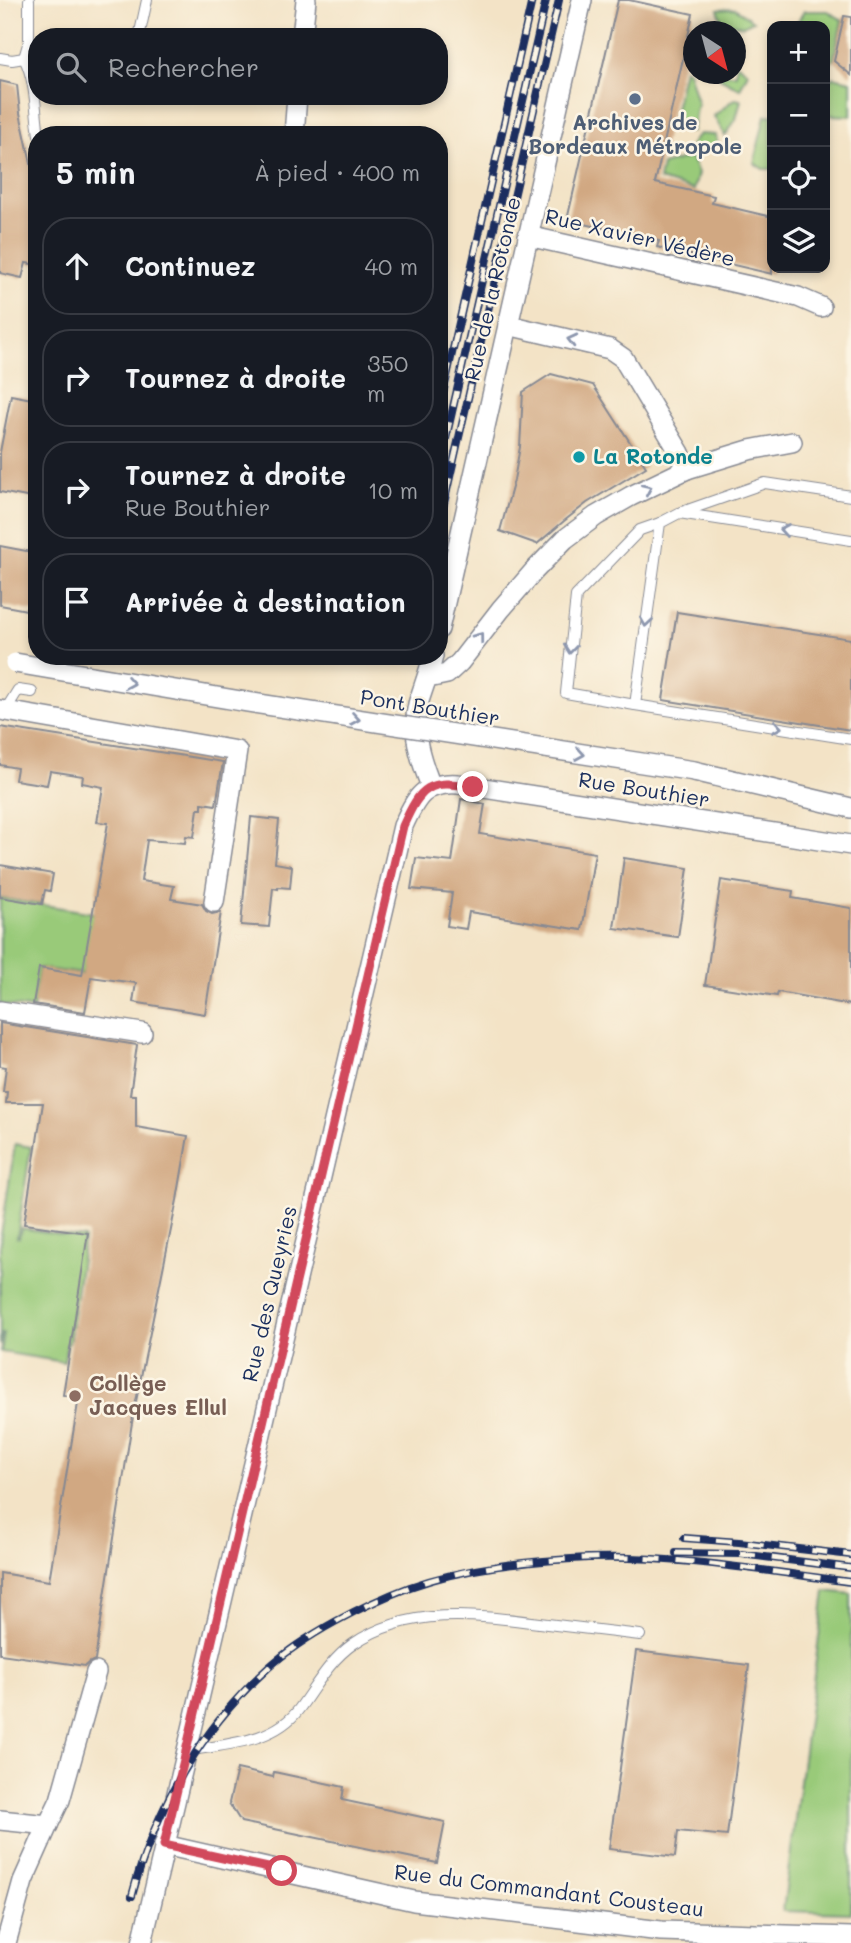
<!DOCTYPE html>
<html lang="fr">
<meta charset="utf-8">
<style>
body{margin:0;font-family:Mali,sans-serif;background:#20242c;color:#f1f3f6}
.controls{position:absolute;right:21px;top:21px;display:grid;overflow:hidden;border-radius:14px;box-shadow:0 4px 10px #0003}
.controls button{width:63px;height:63px;display:grid;place-items:center;padding:0;border:0;border-bottom:2px solid #363941;background:#171b24;color:#f1f3f6;font:35px sans-serif}
.compass{position:absolute;left:683px;top:21px;width:63px;height:63px;border-radius:50%;background:#171b24;box-shadow:0 4px 10px #0003;rotate:144deg}
.stop{position:absolute;width:21px;height:21px;margin:-16px;border:5px solid #d1495b;border-radius:50%;background:#fff}
.stop.end{background:#d1495b;border-color:#fff;box-shadow:0 2px 7px #0008}
.list{margin:0;padding:0;list-style:none}
h2{display:flex;justify-content:space-between;align-items:center;height:91px;margin:0;padding:0 28px;font-size:30px}
h2 small{font-size:23px;font-weight:400;color:#9ea1a6}
.list li{display:grid;grid-template-columns:46px 1fr auto;gap:21px;align-items:center;box-sizing:border-box;height:98px;margin:0 14px 14px;padding:0 14px;border:2px solid #363941;border-radius:28px}
.list b{display:block;font-size:26px;white-space:nowrap}
.list p{margin:0;font-size:23px;white-space:nowrap;color:#9ea1a6}
.list em{font-size:23px;font-style:normal;color:#9ea1a6}
.icon{flex:none;width:38px;height:38px;fill:none;stroke:currentColor;stroke-width:2;stroke-linecap:round;stroke-linejoin:round}
.map{position:relative;flex:none;width:851px;height:1943px;overflow:hidden}
.search{position:absolute;background:#171b24;box-shadow:0 4px 10px #0003;left:28px;top:28px;width:420px;height:77px;display:flex;align-items:center;gap:18px;box-sizing:border-box;padding:0 24px;border-radius:28px;color:#9ea1a6;font-size:26px}
.panel{position:absolute;background:#171b24;box-shadow:0 4px 10px #0003;left:28px;top:126px;width:420px;height:539px;border-radius:28px}
.map>svg:first-child{display:block}
.green{fill:#99ca79;stroke:#5a7c6c;stroke-width:2}
.building{fill:#d1a882}
.lines{fill:none;stroke-linecap:round;stroke-linejoin:round}
.lane-casing{stroke:#878992;stroke-width:12}
.street-casing{stroke:#878992;stroke-width:22}
.lane{stroke:#fff;stroke-width:10}
.street{stroke:#fff;stroke-width:19}
.rail-casing{stroke:#1b2f5e;stroke-width:8}
.rail{stroke:#fcf5e5;stroke-width:5;stroke-dasharray:16;stroke-linecap:butt}
.street-bridge-casing{stroke:#878992;stroke-width:22;stroke-linecap:butt}
.street-bridge{stroke:#fff;stroke-width:19}
.oneway{stroke:#8d97ae}
.route{stroke:#d1495b;stroke-width:9}
.service-dot{fill:#5c6f8a;stroke:#fcf5e5;stroke-width:2.5}
.culture-dot{fill:#0f9aa8;stroke:#fcf5e5;stroke-width:2.5}
.education-dot{fill:#8d6e63;stroke:#fcf5e5;stroke-width:2.5}
.labels{text-anchor:middle;stroke-width:5;stroke-linejoin:round;paint-order:stroke}
.service-label{font-size:21px;font-weight:bold;fill:#4e5e75;stroke:#fcf5e5}
.street-label{font-size:21px;fill:#1b2f5e;stroke:#fcf5e5}
.culture-label{font-size:21px;font-weight:bold;fill:#0d838f;stroke:#fcf5e5;text-anchor:start}
.education-label{font-size:21px;font-weight:bold;fill:#785e54;stroke:#fcf5e5;text-anchor:start}
</style>
<div class="map">
<svg width="851" height="1943" viewBox="0 0 851 1943">
<rect width="100%" height="100%" fill="#fcf5e5"/>
<filter id="ink" filterUnits="userSpaceOnUse"><feTurbulence type="fractalNoise" baseFrequency=".0143" numOctaves="2"/><feDisplacementMap in="SourceGraphic" scale="14" xChannelSelector="R" yChannelSelector="G"/><feConvolveMatrix kernelMatrix="1 2 1 2 8 2 1 2 1" color-interpolation-filters="sRGB"/></filter>
<filter id="wash" filterUnits="userSpaceOnUse"><feTurbulence type="fractalNoise" baseFrequency=".00686" numOctaves="4" result="noise"/><feDisplacementMap in="SourceGraphic" scale="28" xChannelSelector="R" yChannelSelector="G"/><feGaussianBlur stdDeviation="1.57" result="paint"/><feColorMatrix in="noise" values="0 0 0 0 0 0 0 0 0 0 0 0 0 0 0 0 0 1.4 0 .05"/><feComposite in="paint" operator="in"/></filter>
<g filter="url(#wash)">
<rect width="100%" height="100%" fill="#f3e3c6"/>
<g class="green">
<path d="M735,8l18,13 -10,5 -21,-4 -4,-13z"/>
<path d="M804,11h24l14,9 -8,38 -4,6 -5,-1v-37h-30z"/>
<path d="M736,63l12,9 -8,17 -20,-11 -1,-4h17z"/>
<path d="M684,68l4,3 10,34 -2,3 -4,24 -21,-5z"/>
<path d="M833,77l18,4v35l-22,-1 -4,-7v-22z"/>
<path d="M734,99l7,1 -5,19 -11,17 -11,-20z"/>
<path d="M772,115v54h-9l-9,-6 11,-47z"/>
<path d="M699,134l16,1 3,9 -23,9 -4,-9z"/>
<path d="M691,157l7,16 -4,17 -35,-10 3,-15z"/>
<path d="M0,898l94,15 -11,61 -44,-6 -6,41 -33,-5z"/>
<path d="M15,1144l16,3 -14,91h2l2,-10 63,10 -15,105 -2,1 -3,18 -63,-10 3,-18h-2l-2,11v-103z"/>
<path d="M825,1591l26,3v319l-68,-2z"/>
</g>
<g id="blocks">
<g class="building">
<path d="M618,0h11l64,14 -38,169 59,13 -2,7 60,14v57l-115,-27 2,-6 -92,-21z"/>
<path d="M844,16l7,1v58l-17,-14z"/>
<path d="M0,81l17,4 3,28 17,78v74l-11,-2 -4,15 -22,-5z"/>
<path d="M551,374l42,11 53,82 -59,36 -23,18 -27,23 -37,-13 14,-51 6,-33 3,-55z"/>
<path d="M11,395l26,5v99l-37,-7v-40z"/>
<path d="M0,546l37,7v59l-37,-7z"/>
<path d="M677,612l174,27v91l-188,-30z"/>
<path d="M0,727l223,35 -7,43 -14,-2v6h-4l-4,28 -8,-1 -1,7 -38,-3 -6,41 33,5 -3,13 31,5 4,7 6,3 9,-2 -16,102 -72,-12 3,-19 -45,-6 -6,35 -52,-8 6,-36 43,7 26,-152 -11,-1 6,-35 -21,-4 1,-7 -33,-5 -3,14 -32,-5 2,-12 -17,-3z"/>
<path d="M461,799l24,5 -5,30 115,19 -13,77 -113,-18 -3,17 -19,-3 5,-33 -41,-4 5,-31 36,4z"/>
<path d="M251,817l28,3 -4,43 17,3 -2,22 -12,-1v2l-5,-1 -4,39 -28,-2z"/>
<path d="M624,858l64,10 -10,69 -64,-9z"/>
<path d="M0,865l53,9 -3,17 -5,-1 -3,14 -42,-7z"/>
<path d="M721,880l72,11 -1,7 59,10v97l-73,-13 -1,4 -72,-11z"/>
<path d="M0,1023l137,22 -7,50h6v32l52,9 -11,64 -44,216 -38,244 -7,3 -3,3 -85,-12v-81l49,8 30,-184 -16,-2 25,-162 -64,-9 19,-121h-37l1,-11h-4l3,-25 -6,-1z"/>
<path d="M636,1651l113,14 -22,171 -49,-5 -3,26 -66,-8z"/>
<path d="M237,1769l36,8 1,-5 70,15 -2,13 103,22 -8,41 -196,-41 -12,-19z"/>
</g>
</g>
</g>
<g filter="url(#ink)">
<use href="#blocks" fill-opacity="0" stroke="#878992" stroke-width="2"/>
<g class="lines">
<g class="lane-casing">
<g id="lane">
<path d="M29,0v41l-5,17c12,23 11,52 15,77"/>
<path d="M139,37l8,-37"/>
<path d="M0,58l12,2 12,-2"/>
<path d="M682,512l83,-29 86,13"/>
<path d="M851,540l-172,-27 -19,10 -25,182 216,34"/>
<path d="M635,705l-69,-12 10,-97 64,-66 20,-7"/>
<path d="M5,711l13,-21 14,2"/>
<path d="M187,1751c37,-7 87,-8 112,-42 17,-23 30,-48 54,-65 56,-38 123,-29 186,-21 34,4 67,8 101,12"/>
</g>
</g>
<g class="street-casing">
<g id="street">
<path d="M302,37l4,-37"/>
<path d="M294,135l3,-39"/>
<path d="M528,236l270,61 23,10"/>
<path d="M687,469l62,-19 43,-8"/>
<path d="M439,629l143,-629"/>
<path d="M428,678l19,-4 13,-12 41,-53 33,-38 31,-32 31,-23 35,-20 56,-27 -7,-16 -57,-95 -13,-9 -102,-24"/>
<path d="M0,710l237,41 -23,151"/>
<path d="M694,771l157,37"/>
<path d="M431,786c-10,-25 -20,-54 -13,-82 5,-16 11,-31 15,-48"/>
<path d="M0,1011l142,22"/>
<path d="M0,1820l48,5 -25,56 -17,62"/>
<path d="M48,1825l12,-25 36,-128"/>
<path d="M164,1845l250,56 247,30 190,6"/>
<path d="M142,1943l261,-1117c13,-29 21,-44 55,-42l393,61"/>
</g>
</g>
<use href="#lane" class="lane"/>
<use href="#street" class="street"/>
<g class="rail-casing">
<g id="rail">
<path d="M439,411l93,-411"/>
<path d="M439,469l107,-469"/>
<path d="M439,525l120,-525"/>
<path d="M684,1538l55,4 112,13"/>
<path d="M676,1553l65,1 110,14"/>
<path d="M132,1896c23,-88 69,-167 136,-228 36,-33 97,-64 142,-81 56,-20 119,-26 178,-29 87,-3 176,13 263,24"/>
</g>
</g>
<use href="#rail" class="rail"/>
<g class="street-bridge-casing">
<path id="street-bridge" d="M15,663l232,39 447,69"/>
</g>
<use href="#street-bridge" class="street-bridge"/>
</g>
<defs><path id="oneway-chevron" d="M-2-3.5L2.5 0L-2 3.5" fill="none" stroke-width="1.6" stroke-linecap="round" stroke-linejoin="round" transform="scale(1.75)"/></defs>
<g class="oneway">
<use href="#oneway-chevron" transform="translate(572 340) rotate(-166)"/>
<use href="#oneway-chevron" transform="translate(647 489) rotate(-24)"/>
<use href="#oneway-chevron" transform="translate(784 530) rotate(-171)"/>
<use href="#oneway-chevron" transform="translate(646 622) rotate(98)"/>
<use href="#oneway-chevron" transform="translate(479 637) rotate(-53)"/>
<use href="#oneway-chevron" transform="translate(570 649) rotate(96)"/>
<use href="#oneway-chevron" transform="translate(130 683) rotate(10)"/>
<use href="#oneway-chevron" transform="translate(355 719) rotate(9)"/>
<use href="#oneway-chevron" transform="translate(777 727) rotate(9)"/>
<use href="#oneway-chevron" transform="translate(580 754) rotate(9)"/>
</g>
</g>
<g class="lines" filter="url(#ink)">
<path class="route" d="M282,1871l-118,-26 239,-1019c18,-40 26,-47 70,-39"/>
</g>
<circle class="service-dot" cx="635" cy="99" r="7"/>
<circle class="culture-dot" cx="579" cy="457" r="7"/>
<circle class="education-dot" cx="75" cy="1396" r="7"/>
<g class="labels">
<g class="service-label">
<text x="635" y="130">Archives de<tspan x="635" dy="24">Bordeaux Métropole</tspan></text>
</g>
<g class="street-label">
<text transform="translate(640 238) rotate(13)" y="7">Rue Xavier Védère</text>
<text transform="translate(493 289) rotate(-77)" y="7">Rue de la Rotonde</text>
<text transform="translate(430 708) rotate(9)" y="7">Pont Bouthier</text>
<text transform="translate(644 790) rotate(9)" y="7">Rue Bouthier</text>
<text transform="translate(270 1294) rotate(-77)" y="7">Rue des Queyries</text>
<text transform="translate(549 1891) rotate(7)" y="7">Rue du Commandant Cousteau</text>
</g>
<g class="culture-label">
<text x="593" y="464">La Rotonde</text>
</g>
<g class="education-label">
<text x="89" y="1391">Collège<tspan x="89" dy="24">Jacques Ellul</tspan></text>
</g>
</g>
</svg>
<div class="controls">
<button>+</button>
<button>−</button>
<button><svg class="icon" aria-label="locate" viewBox="0 0 24 24"><circle cx="12" cy="12" r="6"/><path d="M12 2v4M12 18v4M2 12h4M18 12h4"/></svg></button>
<button><svg class="icon" aria-label="layers" viewBox="0 0 24 24"><path d="M12 4l9 5-9 5-9-5zM3 14l9 5 9-5"/></svg></button>
</div>
<svg class="compass" viewBox="-18 -18 36 36"><path d="M0-13l5 13h-10z" fill="#e53935"/><path d="M0 13l5-13h-10z" fill="#9ea1a6"/></svg>
<div class="stop" style="left:282px;top:1871px"></div>
<div class="stop end" style="left:473px;top:787px"></div>
<div class="search"><svg class="icon" aria-label="search" viewBox="0 0 24 24"><circle cx="10" cy="10" r="6"/><path d="M15 15l6 6"/></svg>Rechercher</div>
<section class="panel">
<h2>5 min<small>À pied · 400 m</small></h2>
<ul class="list">
<li><svg class="icon" aria-label="ahead" viewBox="0 0 24 24"><path d="M12 20V5M6 11l6-6 6 6"/></svg><div><b>Continuez</b></div><em>40 m</em></li>
<li><svg class="icon" aria-label="right" viewBox="0 0 24 24"><path d="M7 20v-9h11M14 6l5 5-5 5"/></svg><div><b>Tournez à droite</b></div><em>350 m</em></li>
<li><svg class="icon" aria-label="right" viewBox="0 0 24 24"><path d="M7 20v-9h11M14 6l5 5-5 5"/></svg><div><b>Tournez à droite</b><p>Rue Bouthier</p></div><em>10 m</em></li>
<li><svg class="icon" aria-label="arrive" viewBox="0 0 24 24"><path d="M6 21V4h12l-3 4 3 4H6"/></svg><div><b>Arrivée à destination</b></div></li>
</ul>
</section>
</div>
